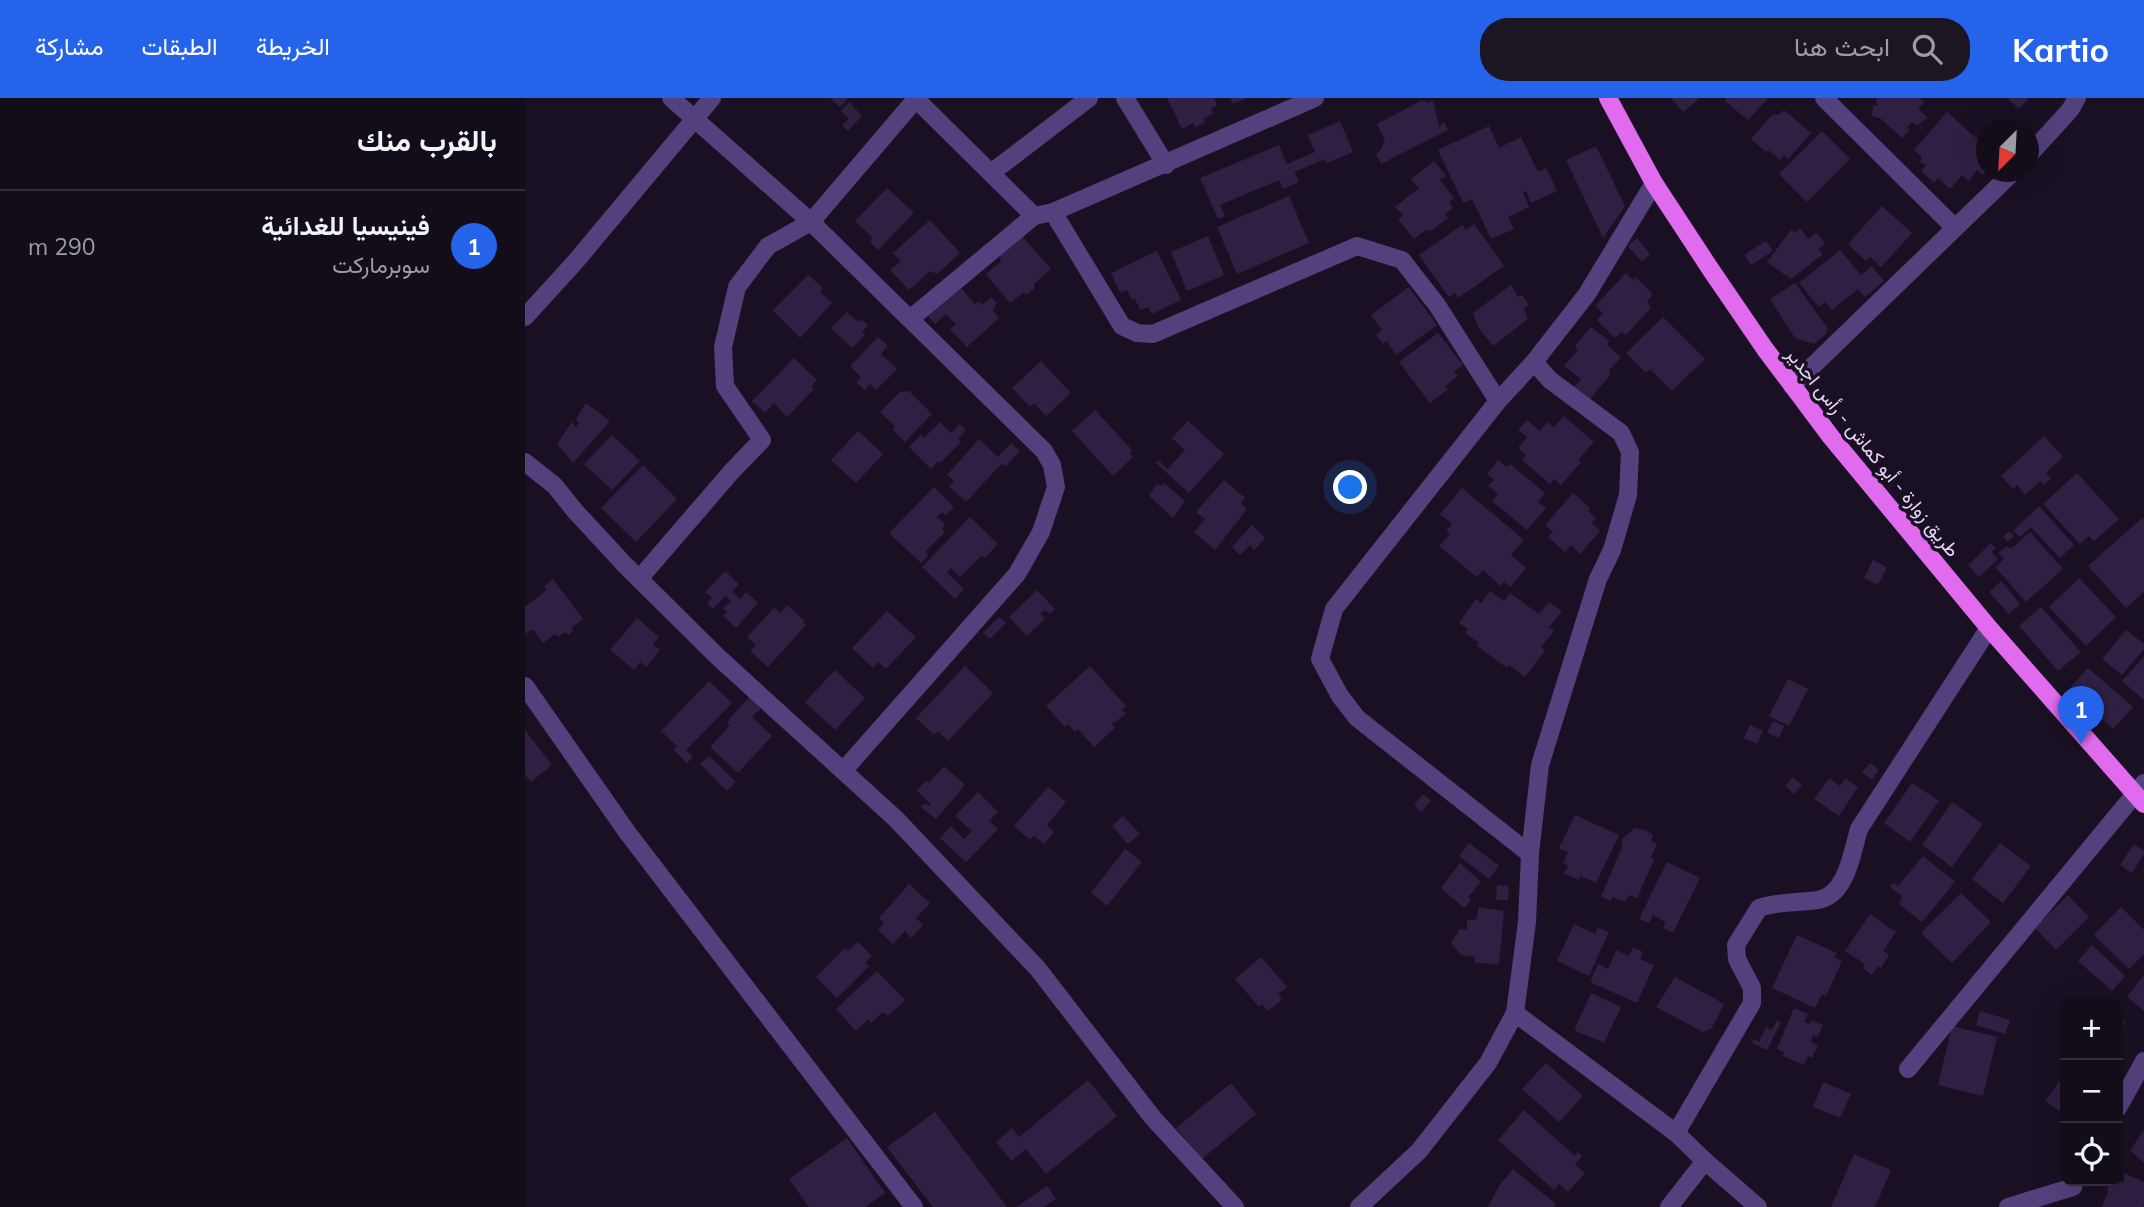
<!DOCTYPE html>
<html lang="ar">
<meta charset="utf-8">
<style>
body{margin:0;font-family:Mulish,Vazirmatn,sans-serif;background:#1c1623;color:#f1f3f6;direction:rtl}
.controls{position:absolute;right:21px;bottom:21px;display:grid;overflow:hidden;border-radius:14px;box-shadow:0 7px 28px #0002}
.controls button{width:63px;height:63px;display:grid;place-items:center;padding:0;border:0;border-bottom:2px solid #322d39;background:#130d1a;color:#f1f3f6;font:35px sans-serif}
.compass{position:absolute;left:1451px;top:21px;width:63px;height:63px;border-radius:50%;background:#130d1a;box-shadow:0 7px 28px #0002;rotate:204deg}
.you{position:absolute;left:826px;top:390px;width:24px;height:24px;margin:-18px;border:5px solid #fff;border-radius:50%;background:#1a73e8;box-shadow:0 0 0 10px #1a73e833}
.badge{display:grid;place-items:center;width:46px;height:46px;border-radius:50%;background:#2563eb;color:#fff;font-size:23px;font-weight:700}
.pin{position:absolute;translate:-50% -58px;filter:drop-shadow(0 2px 4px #0008)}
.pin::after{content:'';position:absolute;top:37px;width:24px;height:21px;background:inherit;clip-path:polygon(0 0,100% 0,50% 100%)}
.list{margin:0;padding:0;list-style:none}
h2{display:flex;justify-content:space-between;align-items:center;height:91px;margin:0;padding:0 28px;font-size:30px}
h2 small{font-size:23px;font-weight:400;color:#9d9ca2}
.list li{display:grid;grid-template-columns:46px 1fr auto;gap:21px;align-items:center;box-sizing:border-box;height:112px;padding:0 28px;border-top:2px solid #322d39}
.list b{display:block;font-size:26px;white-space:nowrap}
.list p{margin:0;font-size:23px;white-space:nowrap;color:#9d9ca2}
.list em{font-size:23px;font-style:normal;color:#9d9ca2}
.icon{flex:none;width:38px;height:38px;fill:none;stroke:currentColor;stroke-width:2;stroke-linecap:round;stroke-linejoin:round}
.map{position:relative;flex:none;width:1619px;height:1109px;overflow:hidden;direction:ltr}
header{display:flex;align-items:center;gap:42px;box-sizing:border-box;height:98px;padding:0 35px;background:#2563eb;color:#fff}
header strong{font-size:33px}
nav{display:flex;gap:38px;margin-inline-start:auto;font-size:24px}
.search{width:490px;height:63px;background:#1c1623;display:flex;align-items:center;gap:18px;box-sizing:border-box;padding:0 24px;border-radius:28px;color:#9d9ca2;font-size:26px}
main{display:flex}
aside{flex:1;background:#130d1a}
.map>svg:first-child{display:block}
.building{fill:#2f1f42}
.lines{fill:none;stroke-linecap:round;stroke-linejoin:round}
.minor{stroke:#53417d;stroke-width:18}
.major{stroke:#e06bee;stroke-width:18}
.labels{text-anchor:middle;stroke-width:7;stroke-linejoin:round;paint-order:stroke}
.street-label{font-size:19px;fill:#e5d7fa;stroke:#191123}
</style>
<header>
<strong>Kartio</strong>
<div class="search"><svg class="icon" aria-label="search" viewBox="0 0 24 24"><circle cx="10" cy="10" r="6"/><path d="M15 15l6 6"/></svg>ابحث هنا</div>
<nav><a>الخريطة</a><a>الطبقات</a><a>مشاركة</a></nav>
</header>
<main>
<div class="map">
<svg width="1619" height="1109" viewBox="0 0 1619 1109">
<rect width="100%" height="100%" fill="#191123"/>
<g class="building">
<path d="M305,0h18l-8,9z"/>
<path d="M642,0h47l3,7 -6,4 2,5 -9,4v5l-9,4 -2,-4 -11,6z"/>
<path d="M705,0h17l-14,6z"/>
<path d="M1146,0h29l-17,14z"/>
<path d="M1202,0h41l-20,22 -23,-19z"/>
<path d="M1351,0h44l4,4 -6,7 10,9 -11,7 -5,-3 -5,5 3,3 -8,8 -22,-20 -8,-2 1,-11 4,1z"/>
<path d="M1482,0h22l-10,11z"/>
<path d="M897,2l5,3 6,-3 6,27 5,-5 4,8 -67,34 -5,-10 4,-3 5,-10 -8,-17z"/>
<path d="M324,4l13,14 -14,15 -6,-6 7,-6 -8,-8z"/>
<path d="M1259,12l27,23 -23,26 -4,-4 -4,5 -12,-10 -2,2 -15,-13 21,-24 8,-1z"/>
<path d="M1422,14l40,36v23l-4,4 -6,-5 -9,11 -6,-6 -12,14 -12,-11 -4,5 -13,-12 5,-6 -6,-3 2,-5 -8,-7z"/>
<path d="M815,23l13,31 -26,11 -2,-4 -31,13 5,10 -16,7 -4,-9 -59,25 5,11 -7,3 -18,-41 79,-33 8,19 28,-12 -7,-17z"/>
<path d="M964,28l10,22 22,-11 17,35 8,-4 11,23 -26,12 -5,-12 -3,2 6,14 -21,10 6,12 -23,10 -19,-40 -9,4 -25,-53z"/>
<path d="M1297,33l28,28 -43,43 -28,-28z"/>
<path d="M1071,48l29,60 -22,32 -37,-78z"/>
<path d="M909,63l12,15 -6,4 14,18 -5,4 4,6 -8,6 3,4 -17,13 -5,-1 -12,9 -16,-20 5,-4 -8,-8 24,-19 -8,-9z"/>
<path d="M362,90l27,25 -36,37 -8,-8 2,-5 -17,-16z"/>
<path d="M764,98l20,47 -72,31 -20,-47z"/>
<path d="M1357,108l30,27 -31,34 -11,-10 -4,4 -18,-17z"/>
<path d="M405,122l30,33 -23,21 -7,-3 -21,19 -19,-20 11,-9 -8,-8z"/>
<path d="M949,126l30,42 -46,32 -3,-5 -6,4 -30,-42 43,-30 4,5z"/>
<path d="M1275,130l8,11 9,-6 8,11 -7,5 5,5 -32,25 -24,-17 24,-32 5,3z"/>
<path d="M497,138l29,33 -17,15v5l-8,6 -2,-3 -14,11 -24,-29 14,-12 1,-8z"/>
<path d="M683,138l16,39 -37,16 -16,-39z"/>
<path d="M1112,140l13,16 -8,8 -14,-16z"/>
<path d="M1241,143l7,10 -22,14 -7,-10z"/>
<path d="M1315,152l21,25 11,-9 12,15 -19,16 -7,-8 -26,21 -7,-8 -6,5 -20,-24z"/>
<path d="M632,153l24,49 -29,14 -4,-7 -8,3 -5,-11 -3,1 -5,-10 -7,3 -9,-20z"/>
<path d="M1101,175l7,7 2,-3 18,17 -6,7 4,7 -25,27 -5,-3 -6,6 -18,-18 6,-7 -8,-7z"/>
<path d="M283,177l15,13 -3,4 12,11 -32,35 -27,-28z"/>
<path d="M1270,185l33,46 -3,6 -11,9 -19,-6 -25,-39z"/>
<path d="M986,187l7,12 4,-2 7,10 -5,3 4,11 -35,27 -15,-19 -5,-14z"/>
<path d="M434,188l16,18 4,-3 3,4 9,-8 6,6 -4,7 6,8 -32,29 -17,-18 6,-5 -10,-10 -11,10 -8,-9z"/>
<path d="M884,189l28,38 -41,30 -9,-14 -4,3 -7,-9 6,-5 -11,-15z"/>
<path d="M322,214l11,10 3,-3 7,6 -6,7 3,3 -13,13 -21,-20z"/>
<path d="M1138,219l42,42 -33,32 -22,-22 -4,4 -20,-20z"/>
<path d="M1066,229l18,14 -2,4 14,12 -12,14 1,4 -20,24 -16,-12 7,-8 -17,-13 14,-16 -3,-4z"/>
<path d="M913,235l25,32 -9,7 4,4 -13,10 3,3 -18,14 -31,-41z"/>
<path d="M353,239l10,9 -7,8 16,15 -21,21 -6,-6 -5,6 -9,-8 5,-5 -11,-11z"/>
<path d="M269,260l23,22 -6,6 3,3 -27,28 -13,-14 -9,10 -13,-12z"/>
<path d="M516,263l30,32 -25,23 -12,-13 -4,4 -18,-19z"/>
<path d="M384,293l23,23 -27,28 -13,-13 3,-3 -15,-14 20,-20z"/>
<path d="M61,305l24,18 -37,42 -16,-19 15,-22 4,5 3,-4 -3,-4z"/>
<path d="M570,312l37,40 -3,3 4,4 -20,19 -41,-45z"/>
<path d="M1039,318l30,26 -16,18 3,2 -20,23 -7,-6 -4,5 -28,-24 4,-5 -8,-7 9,-11 -9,-7 9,-10 13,11 7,-9 7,5z"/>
<path d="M663,323l36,33 -35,39 -33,-30 2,-3 10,9 17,-19 -13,-12z"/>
<path d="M415,324l11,11 9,-9 6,6 -8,9 3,3 -21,21 -2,-2 -7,8 -22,-22 12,-12 3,3z"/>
<path d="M333,333l25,23 -27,29 -25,-23z"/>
<path d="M87,337l28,26 -28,29 -28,-26z"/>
<path d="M1519,338l19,21 -17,16 5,5 -7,7 -4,-4 -15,14 -8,-10 -4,4 -12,-13z"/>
<path d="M454,341l19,18 13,-14 9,8 -14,15 -5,-2 -35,38 -17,-16 5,-5 -7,-6z"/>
<path d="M973,362l9,7 3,-3 35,29 -7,9 8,6 -19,22 -35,-29 6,-7 -10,-8 6,-6 -7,-6z"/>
<path d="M118,367l34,34 -41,43 -35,-34z"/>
<path d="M1552,375l42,46 -25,22 -5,-5 -9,8 -37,-40z"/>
<path d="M699,382l21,18 -4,5 6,6 -32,41 -21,-18 11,-13 -9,-7z"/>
<path d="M639,385l21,18 -12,17 -24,-22 8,-12 5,2z"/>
<path d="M409,389l20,20 -8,8 -4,-3 -5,5 8,7 -3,5 3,3 -19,19 2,5 -7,7 -32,-30z"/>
<path d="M937,390l62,52 -13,15 15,13 -16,19 -6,-5 -3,4 -18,-16 -6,7 -38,-31 11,-12 -4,-3 6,-7 -12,-10z"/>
<path d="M1048,395l17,15 -2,3 8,7 -4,5 8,8 -20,23 -9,-9 -6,7 -17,-15 5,-5 -8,-7z"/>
<path d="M1514,408l35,39 -14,13 -29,-31 -11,10 -7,-6z"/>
<path d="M445,419l28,27 -13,14 -3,-3 -22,22 -9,-9 -4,5 17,16 -9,10 -33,-32z"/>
<path d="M1617,420l2,2v72l-18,16 -38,-42z"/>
<path d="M727,427l13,13 -11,12 -4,-5 -10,10 -8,-8z"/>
<path d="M1484,433l5,5 -6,5 -5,-4z"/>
<path d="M1505,434l33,37 -37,33 -31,-35 9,-8 -6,-6 9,-7 4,3z"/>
<path d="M1466,445l5,5 -5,4 7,7 -19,18 -11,-12z"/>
<path d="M1348,462l14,7 -9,18 -14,-7z"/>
<path d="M200,473l14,13 -7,8 8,7 6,-7 12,11 -22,25 -13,-12 4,-4 -4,-3 8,-8 -6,-5 -12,13 -6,-6 5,-5 -7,-6z"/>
<path d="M1554,480l37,39 -30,29 -37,-39z"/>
<path d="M28,481l30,40 -11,8 1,4 -5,4 -3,-3 -7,5 -3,-3 -12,9 -10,-14 -8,5v-27l22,-17 -3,-4z"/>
<path d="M1476,483l19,23 -11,10 -20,-22z"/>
<path d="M512,492l18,19 -5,5 -5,-4 -5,4 5,5 -18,17 -18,-19z"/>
<path d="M965,493l14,10 6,-8 29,21 10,-12 13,9 -13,16 5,4 -13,16 4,4 -20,26 -16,-12 -2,3 -30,-22 2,-3 -14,-10 3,-4 -9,-6 17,-24 5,4z"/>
<path d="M262,507l18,16 -2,1 3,3 -38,42 -18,-16 6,-6 -9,-8 27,-29 6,5z"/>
<path d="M1516,509l40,45 -23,19 -39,-45z"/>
<path d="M362,513l29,26 -30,32 -8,-7 -5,6 -21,-20z"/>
<path d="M474,519l7,6 -16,16 -7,-6z"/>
<path d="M112,520l22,19 -6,7 7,6 -14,17 -6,-5 -6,8 -24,-20z"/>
<path d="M1601,532l18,14v5l-22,26 -20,-16z"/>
<path d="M1619,559v43l-22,-19z"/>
<path d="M440,568l28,27 -45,48 -10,-10 -4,4 -18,-17z"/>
<path d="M565,568l36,40 -4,4 4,4 -14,10 3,4 -21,19 -16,-18 -3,3 -7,-8 -3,3 -19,-21z"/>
<path d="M1563,570l45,39 -20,22 -45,-39z"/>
<path d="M310,572l30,28 -30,32 -30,-28z"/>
<path d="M1263,581l20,10 -19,37 -20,-10z"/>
<path d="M184,583l23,22 -46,47 7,7 -6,6 -14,-14 4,-3 -16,-15z"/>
<path d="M224,599l12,11 -9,9 20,19 -34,37 -28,-26 20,-22 -3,-3z"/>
<path d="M1248,623l11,5 -5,12 -12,-5z"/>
<path d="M1225,627l13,6 -6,13 -13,-6z"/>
<path d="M0,632l27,35 -21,17 -6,-7z"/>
<path d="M184,658l27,26 -9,9 -27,-27z"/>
<path d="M1345,665l9,7 -7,10 -10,-8z"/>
<path d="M419,668l21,19 -29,34 -15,-12 4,-4 4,3 2,-2 -14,-13 9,-11 3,3z"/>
<path d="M1268,679l9,8 -8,9 -9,-8z"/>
<path d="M1304,680l11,8 5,-8 13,9 -19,29 -25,-17z"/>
<path d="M1387,685l27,18 -29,41 -26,-19z"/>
<path d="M523,689l18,15 -19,23 7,7 -10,12 -10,-8 -5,3 -15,-13z"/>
<path d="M453,694l20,20 -9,9 9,8 -32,33 -26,-24 11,-12 13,13 8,-8 -17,-15z"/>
<path d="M898,696l8,7 -10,11 -7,-7z"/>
<path d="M1427,704l31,22 -31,43 -30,-22z"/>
<path d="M1050,717l44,20 -23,48 -16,-7 -1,4 -15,-7 4,-7 -5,-3 5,-11 -9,-4z"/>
<path d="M598,718l17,18 -12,10 -16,-18z"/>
<path d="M1110,730l10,2 8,5 -2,6 6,3 -6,13 3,3 -17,38 -8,-3 -4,7 -13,-5 -1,4 -10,-4 21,-50v-8z"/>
<path d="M944,745l30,23 -10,13 -30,-23z"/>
<path d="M1475,745l31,23 -28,37 -31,-24z"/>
<path d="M1609,746l10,7v3l-12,19 -12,-8z"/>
<path d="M600,751l17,13 -35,44 -16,-13z"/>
<path d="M1398,758l32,26 -33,40 -23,-18 3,-8 -12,-9 3,-4 5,3z"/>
<path d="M1142,764l33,16 -27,55 -10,-5 3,-6 -13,-7 -4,8 -10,-4z"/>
<path d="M935,765l21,19 -13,15 3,3 -7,8 -23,-20z"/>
<path d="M384,786l21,19 -14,15 7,7 -12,13 -6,-7 -12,13 -15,-14 6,-7 -5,-5z"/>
<path d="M972,787l12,1 -1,14h-12z"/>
<path d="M1436,795l30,29 -39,41 -31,-30z"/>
<path d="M1543,797l21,22 -33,33 -21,-22z"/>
<path d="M954,809l25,4 -5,53 -24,-1v-6l-14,-2 -10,-12 9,-14 7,1v-10h9z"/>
<path d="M1596,809l23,23v24l-15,15 -35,-34z"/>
<path d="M1345,816l26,18 -13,19 6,4 -8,13 -3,-2 -6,9 -9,-7 2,-4 -20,-13z"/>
<path d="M1049,826l21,10 3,-7 11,5 -20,44 -32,-15z"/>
<path d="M1272,837l40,18 -3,4 8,4 -16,35 -4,-2 -7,14 -43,-20z"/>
<path d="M333,844l14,14 -7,7 4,3 -32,32 -21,-21 29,-29 3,3z"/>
<path d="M1567,847l33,31 -13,15 -34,-30z"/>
<path d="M1108,849l10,5 -3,7 14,6 -17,38 -47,-21 8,-18 10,5 8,-19 13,6z"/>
<path d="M736,859l26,30 -9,7 4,6 -14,11 -6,-7 -3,3 -24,-28z"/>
<path d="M352,873l28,29 -17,16 -5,-4 -12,11 -3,-4 -12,12 -20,-22z"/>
<path d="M1619,877v36l-17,-14z"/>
<path d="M1150,879l49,27 -13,25 -8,3 -47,-25z"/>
<path d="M1066,895l30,14 -17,36 -30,-13z"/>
<path d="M1269,910l14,6 -4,8 6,2 1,-4 12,5 -5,12 -5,-2 -2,7 7,3 -6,13 -4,-2 -4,9 -21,-9 1,-4 -7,-3z"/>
<path d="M1455,913l30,9 -5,14 -29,-9z"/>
<path d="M1593,918l8,6 -8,12z"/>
<path d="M1252,922l4,2 -14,28 -15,-7 2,-4 5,3 7,-15 6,3z"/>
<path d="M1427,928l45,11 -14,59 -45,-11z"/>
<path d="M1021,965l37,33 -24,26 -37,-33z"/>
<path d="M1540,976v41l-20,-14z"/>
<path d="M563,982l29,36 -71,58 -20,-25 -14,12 -16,-19 16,-14 7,9z"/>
<path d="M1298,984l28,12 -11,24 -27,-11z"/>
<path d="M706,985l25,31 -54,45 -26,-31z"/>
<path d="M999,1012l51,46 3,-4 4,4 -7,8 10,9 -17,19 -9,-8 -5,6 -56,-50z"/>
<path d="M410,1014l72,95h-74l-46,-60z"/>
<path d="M1619,1032v33l-14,-13z"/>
<path d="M322,1040l38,55 -20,14h-56l-20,-28z"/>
<path d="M1329,1056l37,16 -16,37h-44z"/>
<path d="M988,1071l43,35 -3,3h-65l11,-21z"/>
<path d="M1599,1075l20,9v23l-1,2h-41l6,-16 -1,-4 17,-6z"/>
<path d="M522,1088l9,13 -12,8h-28z"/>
</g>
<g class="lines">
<g class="minor">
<path d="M146,0l140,124 233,229 8,14 4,22 -15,45 -24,42 -174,197"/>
<path d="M600,0l41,67"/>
<path d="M1299,0l131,130"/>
<path d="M1504,57l41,-45 7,-12"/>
<path d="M466,75l98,-75"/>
<path d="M528,114l69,114 15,7 16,1 204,-88 45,14 35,45 61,96"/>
<path d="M0,219l51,-56 136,-163"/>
<path d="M385,221l124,-103 19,-4 262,-114"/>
<path d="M1267,288l221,-214"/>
<path d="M0,364l30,24 20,25 49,53 94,93 178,162 142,150 115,149 82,89"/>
<path d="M114,481l93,-108 30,-31 -37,-54 -2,-39 14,-60 31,-41 43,-24 105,-123 118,117"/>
<path d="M0,588l102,146 287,375"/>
<path d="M1005,756l-173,-136 -17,-22 -20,-37 14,-50 164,-208 36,-39"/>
<path d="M990,915l161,120 29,28 53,46"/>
<path d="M1383,971l236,-286"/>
<path d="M1593,1010l26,-47"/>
<path d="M1151,1035l76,-130v-15l-15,-29 -1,-14 23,-37c19,-7 39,-5 59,-8 29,-5 34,-48 41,-71l130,-201"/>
<path d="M834,1109l60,-56 69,-88 27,-50 12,-91 3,-68 10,-89 58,-186 14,-29 16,-55 2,-43 -9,-19 -71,-53 -16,-18 53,-68 67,-111"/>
<path d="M1144,1109l36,-46"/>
<path d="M1483,1109l65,-20"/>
</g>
<path class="major" d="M1083,0l46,85 57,87 54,79 66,88 158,191 155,176"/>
</g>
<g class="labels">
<g class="street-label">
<text transform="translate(1348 354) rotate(51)" y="7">طريق زوارة - أبو كماش - رأس اجدير</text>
</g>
</g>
</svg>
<div class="controls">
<button>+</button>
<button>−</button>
<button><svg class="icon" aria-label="locate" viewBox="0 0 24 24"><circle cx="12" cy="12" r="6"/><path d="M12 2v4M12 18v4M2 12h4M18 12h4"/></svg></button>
</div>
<svg class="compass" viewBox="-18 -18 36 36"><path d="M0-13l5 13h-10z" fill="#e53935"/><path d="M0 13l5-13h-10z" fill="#9d9ca2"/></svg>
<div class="you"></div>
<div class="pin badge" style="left:1556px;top:646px">1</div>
</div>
<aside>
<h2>بالقرب منك<small></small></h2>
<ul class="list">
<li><span class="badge">1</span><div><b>فينيسيا للغدائية</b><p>سوبرماركت</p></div><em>290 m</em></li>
</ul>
</aside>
</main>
